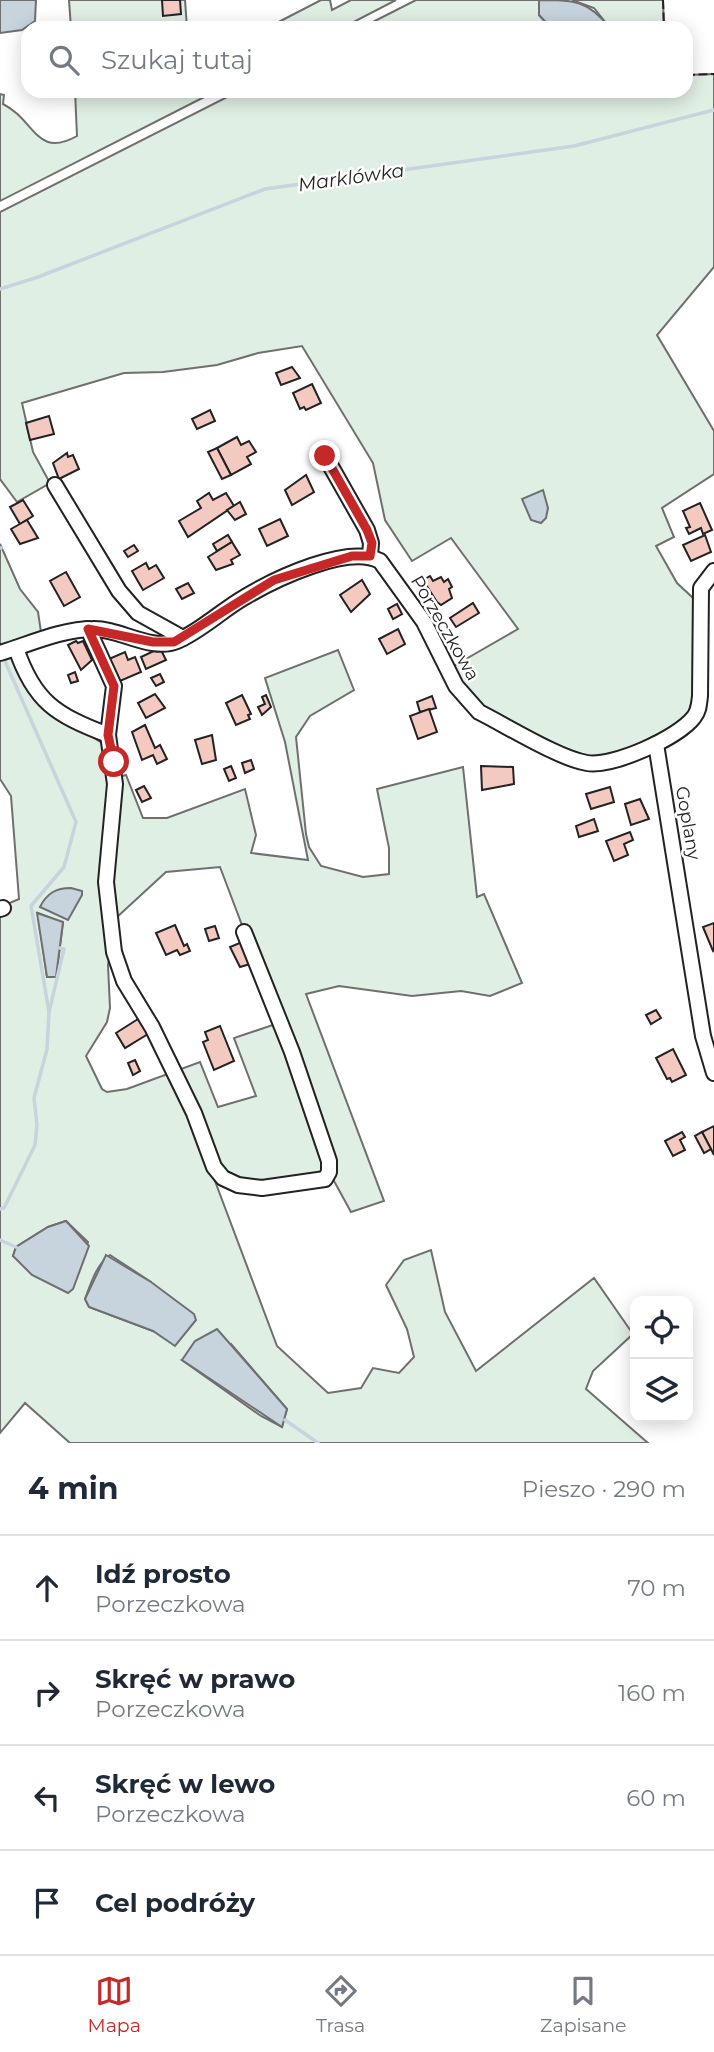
<!DOCTYPE html>
<html lang="pl">
<meta charset="utf-8">
<style>
body{margin:0;font-family:Montserrat,sans-serif;background:#f2f2f3;color:#1f2937}
.controls{position:absolute;right:21px;bottom:21px;display:grid;overflow:hidden;border-radius:14px;box-shadow:0 4px 18px #0003}
.controls button{width:63px;height:63px;display:grid;place-items:center;padding:0;border:0;border-bottom:2px solid #e0e1e3;background:#fff;color:#1f2937;font:35px sans-serif}
.stop{position:absolute;width:21px;height:21px;margin:-16px;border:5px solid #c62828;border-radius:50%;background:#fff}
.stop.end{background:#c62828;border-color:#fff;box-shadow:0 2px 7px #0008}
.list{margin:0;padding:0;list-style:none}
h2{display:flex;justify-content:space-between;align-items:center;height:91px;margin:0;padding:0 28px;font-size:30px}
h2 small{font-size:23px;font-weight:400;color:#747a83}
.list li{display:grid;grid-template-columns:46px 1fr auto;gap:21px;align-items:center;box-sizing:border-box;height:105px;padding:0 28px;border-top:2px solid #e0e1e3}
.list b{display:block;font-size:26px;white-space:nowrap}
.list p{margin:0;font-size:23px;white-space:nowrap;color:#747a83}
.list em{font-size:23px;font-style:normal;color:#747a83}
.icon{flex:none;width:38px;height:38px;fill:none;stroke:currentColor;stroke-width:2;stroke-linecap:round;stroke-linejoin:round}
.map{position:relative;flex:none;width:714px;height:1443px;overflow:hidden}
.search{position:absolute;background:#fff;box-shadow:0 4px 18px #0003;left:21px;right:21px;top:21px;height:77px;display:flex;align-items:center;gap:18px;box-sizing:border-box;padding:0 24px;border-radius:21px;color:#747a83;font-size:26px}
.sheet{height:511px;background:#fff}
nav{display:flex;justify-content:space-around;align-items:center;box-sizing:border-box;height:98px;border-top:2px solid #e0e1e3;background:#fff;font-size:19px;color:#747a83}
nav a{display:grid;justify-items:center;gap:4px}
nav .on{color:#c62828}
.map>svg:first-child{display:block}
.green{fill:#e0efe3;stroke:#6f6f6f;stroke-width:2;fill-rule:evenodd}
.water{fill:#c7d3dd;stroke:#6f6f6f;stroke-width:2}
.lines{fill:none;stroke-linecap:round;stroke-linejoin:round}
.stream{stroke:#c7d3dd;stroke-width:3.5}
.building{fill:#f3c9c0;stroke:#222;stroke-width:2}
.minor-casing{stroke:#222;stroke-width:18}
.minor{stroke:#fff;stroke-width:14}
.fence{stroke:#222;stroke-width:2;stroke-dasharray:9 3.5;stroke-linecap:butt}
.route{stroke:#c62828;stroke-width:9}
.labels{text-anchor:middle;stroke-width:5;stroke-linejoin:round;paint-order:stroke}
.street-label{font-size:18px;fill:#222;stroke:#fff}
.water-label{font-size:19px;font-style:italic;fill:#222;stroke:#fff}
</style>
<div class="map">
<svg width="714" height="1443" viewBox="0 0 714 1443">
<rect width="100%" height="100%" fill="#fff"/>
<g class="green">
<path d="M69,0h116l2,28h-116z"/>
<path d="M321,0h9l2,10 19,-10h45l-54,28h-75z"/>
<path d="M416,0h123v15l12,13h-190z"/>
<path d="M572,0h91l1,28h-54l-16,-20z"/>
<path d="M714,74v193l-57,68 57,96v43l-52,34 12,29 -18,9 21,37 16,15 1,96 -6,20 -18,16 -57,25 -20,3 -29,-10 -69,-34 -19,-12 -24,-35 66,-38 -67,-91 -39,23 -27,-41 -12,-57 -71,-117 -44,7 -41,12 -54,7 -39,1 -102,30 11,49 17,31 -33,19 -17,-23v-267l239,-121h447v-16z"/>
<path d="M75,91h141l-216,110v-107l4,1 -1,9c32,16 33,55 74,32z"/>
<path d="M0,544l20,45 18,23 3,20 -41,14z"/>
<path d="M338,650l16,40 -44,26 -14,21 10,97 3,13 12,19 42,11 26,-3v-26l-12,-59 86,-22 14,130 7,-3 38,89 -32,13 -29,-5 -49,5 -73,-10 -33,8 78,207 -33,11 -17,-31 -12,-7 -37,8 -70,-1 62,165 51,47 33,-5 12,-20 26,5 15,-16 -7,-28 -21,-44 18,-25 27,-10 14,62 31,59 118,-93 39,56 -40,37 -7,18 62,54h-578l-45,-40 -25,30v-521l7,-8 12,-5 -8,-103 -11,-17v-120l12,-5 23,46 70,45 13,32 8,-2 17,43h24l78,-29 11,46 -5,18 57,7 -23,-118 -20,-64zM220,867l59,156 -45,15 22,58 -38,11 -18,-45 -73,27 -20,3 -5,-3 -16,-33 21,-34 3,-14 -2,-43 8,-47 50,-46zM38,913l25,10 -7,54h-9zM66,1221l22,21 -15,46 -60,-32 3,-9 32,-20zM110,1255l41,27 2,49 -64,-24 -4,-8c6,-16 11,-34 25,-44zM231,1344l56,65 -5,18 -21,-11 -79,-56z"/>
</g>
<g class="water">
<path d="M0,0h36l-1,21 -13,9 -22,3z"/>
<path d="M539,0c35,0 49,0 71,28h-59l-12,-13z"/>
<path d="M543,490l5,18 -2,10 -5,5 -10,-3 -9,-21z"/>
<path d="M71,888l11,3v4l-14,25 -28,-13c7,-14 16,-19 31,-19z"/>
<path d="M37,913l26,9 -7,55h-9z"/>
<path d="M66,1221l23,25 -16,43 -5,4 -36,-18 -19,-19 3,-9 32,-20z"/>
<path d="M106,1255l45,27 43,32 2,6 -21,26 -22,-15 -64,-24 -4,-8z"/>
<path d="M217,1329l70,80 -5,18 -100,-67 13,-19z"/>
</g>
<g class="lines">
<g class="stream">
<path d="M0,289l38,-12 227,-88 309,-43 140,-36"/>
<path d="M0,548h1"/>
<path d="M4,659l72,163 -12,45 -33,39 18,106"/>
<path d="M0,1209l4,-1 31,-63 2,-20 -3,-27 13,-49 2,-37 15,-63 -4,-1"/>
<path d="M0,1240l16,7"/>
<path d="M285,1420l33,23"/>
</g>
</g>
<g class="building">
<path d="M162,0h18l1,14 -18,2z"/>
<path d="M292,367l8,11 -19,7 -5,-12z"/>
<path d="M312,384l9,19 -15,7 -2,-3 -4,2 -7,-16z"/>
<path d="M210,410l5,11 -18,8 -5,-10z"/>
<path d="M49,416l5,18 -24,6 -4,-17z"/>
<path d="M237,437l4,8 8,-4 7,11 -9,5 4,7 -20,11 -14,-27z"/>
<path d="M217,448l14,27 -9,4 -14,-27z"/>
<path d="M67,453l1,4 5,-2 6,14 -20,10 -6,-16z"/>
<path d="M306,475l8,17 -22,13 -7,-15z"/>
<path d="M209,493l4,7 13,-7 8,13 -46,31 -9,-16 22,-13 -4,-7z"/>
<path d="M23,500l10,16 -13,8 -10,-17z"/>
<path d="M240,502l6,12 -11,6 -8,-10z"/>
<path d="M700,503l12,27 -9,4 -2,-6 -12,6 -3,-6 4,-1 -7,-16z"/>
<path d="M280,519l8,17 -21,10 -8,-17z"/>
<path d="M27,520l11,18 -18,6 -9,-15z"/>
<path d="M228,535l4,7 -15,9 -4,-7z"/>
<path d="M705,535l6,17 -20,9 -8,-16z"/>
<path d="M232,542l8,13 -9,5 2,4 -17,6 -8,-13z"/>
<path d="M134,545l4,6 -10,6 -4,-6z"/>
<path d="M146,563l3,6 7,-4 8,13 -21,12 -11,-19z"/>
<path d="M66,572l14,25 -16,9 -14,-25z"/>
<path d="M430,576l3,5 8,-4 3,5 4,-3 4,8 -3,2 3,9 -11,7 -4,-3 -14,-22z"/>
<path d="M362,580l8,14 -19,18 -11,-17z"/>
<path d="M188,583l6,10 -12,6 -6,-10z"/>
<path d="M473,603l6,10 -23,14 -6,-9z"/>
<path d="M397,604l5,10 -9,5 -5,-10z"/>
<path d="M398,629l7,15 -18,10 -8,-15z"/>
<path d="M76,641l2,2 5,-2 9,19 -11,10 -13,-25z"/>
<path d="M160,648l6,12 -20,9 -5,-12z"/>
<path d="M125,652l3,8 7,-3 6,15 -21,9 -11,-22z"/>
<path d="M75,672l3,9 -7,2 -3,-8z"/>
<path d="M160,674l4,8 -8,4 -5,-8z"/>
<path d="M155,694l10,14 -19,10 -8,-15z"/>
<path d="M242,695l9,19 -3,1 2,4 -14,6 -10,-22z"/>
<path d="M266,695l5,12 -9,8 -4,-8 7,-3 -3,-7z"/>
<path d="M432,696l4,12 -16,4 -3,-10z"/>
<path d="M429,709l8,23 -19,7 -8,-23z"/>
<path d="M145,725l10,23 5,-3 7,14 -10,5 -4,-9 -11,5 -10,-28z"/>
<path d="M212,735l4,25 -14,4 -7,-24z"/>
<path d="M251,760l3,9 -9,4 -3,-10z"/>
<path d="M231,766l5,12 -7,3 -5,-12z"/>
<path d="M481,766l32,1 1,17 -32,6z"/>
<path d="M144,786l7,12 -9,4 -6,-12z"/>
<path d="M610,787l4,15 -23,7 -5,-15z"/>
<path d="M640,799l9,20 -18,6 -6,-21z"/>
<path d="M594,819l4,12 -19,6 -3,-11z"/>
<path d="M630,832l3,8 -9,4 4,11 -14,6 -8,-20z"/>
<path d="M714,923v27l-1,1 -10,-24z"/>
<path d="M175,925l9,21 3,-2 3,7 -10,4 -3,-5 -11,5 -10,-22z"/>
<path d="M215,926l4,12 -10,3 -4,-12z"/>
<path d="M242,942l8,22 -10,3 -10,-20z"/>
<path d="M656,1010l5,8 -10,6 -5,-9z"/>
<path d="M138,1019l10,15 -23,14 -9,-15z"/>
<path d="M220,1026l14,35 -20,9 -11,-28 5,-2 -3,-8z"/>
<path d="M673,1049l13,26 -14,7 -2,-4 -3,1 -11,-21z"/>
<path d="M135,1060l5,11 -7,4 -5,-12z"/>
<path d="M714,1126v29l-12,-23z"/>
<path d="M682,1132l3,5 -5,3 5,10 -12,6 -8,-15z"/>
<path d="M702,1132l9,17 -7,4 -9,-17z"/>
</g>
<g class="lines">
<g class="minor-casing">
<g id="minor">
<path d="M325,456l42,74 4,13 -1,13"/>
<path d="M55,485l64,106 19,22 45,25"/>
<path d="M88,629l26,57 -6,49 7,49 -9,98 8,70 10,29 28,46 42,86 20,54 9,11 15,7 24,3 63,-9 4,-7v-11l-37,-109 -48,-120"/>
<path d="M16,648c18,54 40,67 92,87"/>
<path d="M0,653c30,-9 62,-24 93,-24 26,-1 58,23 84,12 24,-10 45,-31 68,-44 30,-18 103,-53 135,-36l44,61 32,64 23,26c28,14 79,46 108,51 26,4 91,-25 107,-46 5,-6 5,-13 6,-21l1,-108 13,-17"/>
<path d="M656,744l47,292 11,37"/>
<path d="M0,909l3,-1"/>
</g>
</g>
<use href="#minor" class="minor"/>
<g class="fence">
<path d="M663,0l1,28"/>
<path d="M686,75l28,-1"/>
</g>
</g>
<g class="lines">
<path class="route" d="M114,762l-6,-27 6,-49 -26,-57 65,13h21l100,-62 78,-24h18l2,-13 -5,-13 -42,-74"/>
</g>
<g class="labels">
<g class="street-label">
<text transform="translate(445 628) rotate(60)" y="6">Porzeczkowa</text>
<text transform="translate(688 823) rotate(80)" y="6">Goplany</text>
</g>
<g class="water-label">
<text transform="translate(351 177) rotate(-8)" y="7">Marklówka</text>
</g>
</g>
</svg>
<div class="controls">
<button><svg class="icon" aria-label="locate" viewBox="0 0 24 24"><circle cx="12" cy="12" r="6"/><path d="M12 2v4M12 18v4M2 12h4M18 12h4"/></svg></button>
<button><svg class="icon" aria-label="layers" viewBox="0 0 24 24"><path d="M12 4l9 5-9 5-9-5zM3 14l9 5 9-5"/></svg></button>
</div>
<div class="stop" style="left:114px;top:762px"></div>
<div class="stop end" style="left:325px;top:456px"></div>
<div class="search"><svg class="icon" aria-label="search" viewBox="0 0 24 24"><circle cx="10" cy="10" r="6"/><path d="M15 15l6 6"/></svg>Szukaj tutaj</div>
</div>
<section class="sheet">
<h2>4 min<small>Pieszo · 290 m</small></h2>
<ul class="list">
<li><svg class="icon" aria-label="ahead" viewBox="0 0 24 24"><path d="M12 20V5M6 11l6-6 6 6"/></svg><div><b>Idź prosto</b><p>Porzeczkowa</p></div><em>70 m</em></li>
<li><svg class="icon" aria-label="right" viewBox="0 0 24 24"><path d="M7 20v-9h11M14 6l5 5-5 5"/></svg><div><b>Skręć w prawo</b><p>Porzeczkowa</p></div><em>160 m</em></li>
<li><svg class="icon" aria-label="left" viewBox="0 0 24 24"><path d="M17 20v-9H6M10 6l-5 5 5 5"/></svg><div><b>Skręć w lewo</b><p>Porzeczkowa</p></div><em>60 m</em></li>
<li><svg class="icon" aria-label="arrive" viewBox="0 0 24 24"><path d="M6 21V4h12l-3 4 3 4H6"/></svg><div><b>Cel podróży</b></div></li>
</ul>
</section>
<nav>
<a class="on"><svg class="icon" aria-label="map" viewBox="0 0 24 24"><path d="M3 6l6-2 6 2 6-2v14l-6 2-6-2-6 2zM9 4v14M15 6v14"/></svg>Mapa</a>
<a><svg class="icon" aria-label="directions" viewBox="0 0 24 24"><path d="M12 3l9 9-9 9-9-9zM9 14v-3h6M13 9l2 2-2 2"/></svg>Trasa</a>
<a><svg class="icon" aria-label="saved" viewBox="0 0 24 24"><path d="M7 4h10v16l-5-4-5 4z"/></svg>Zapisane</a>
</nav>
